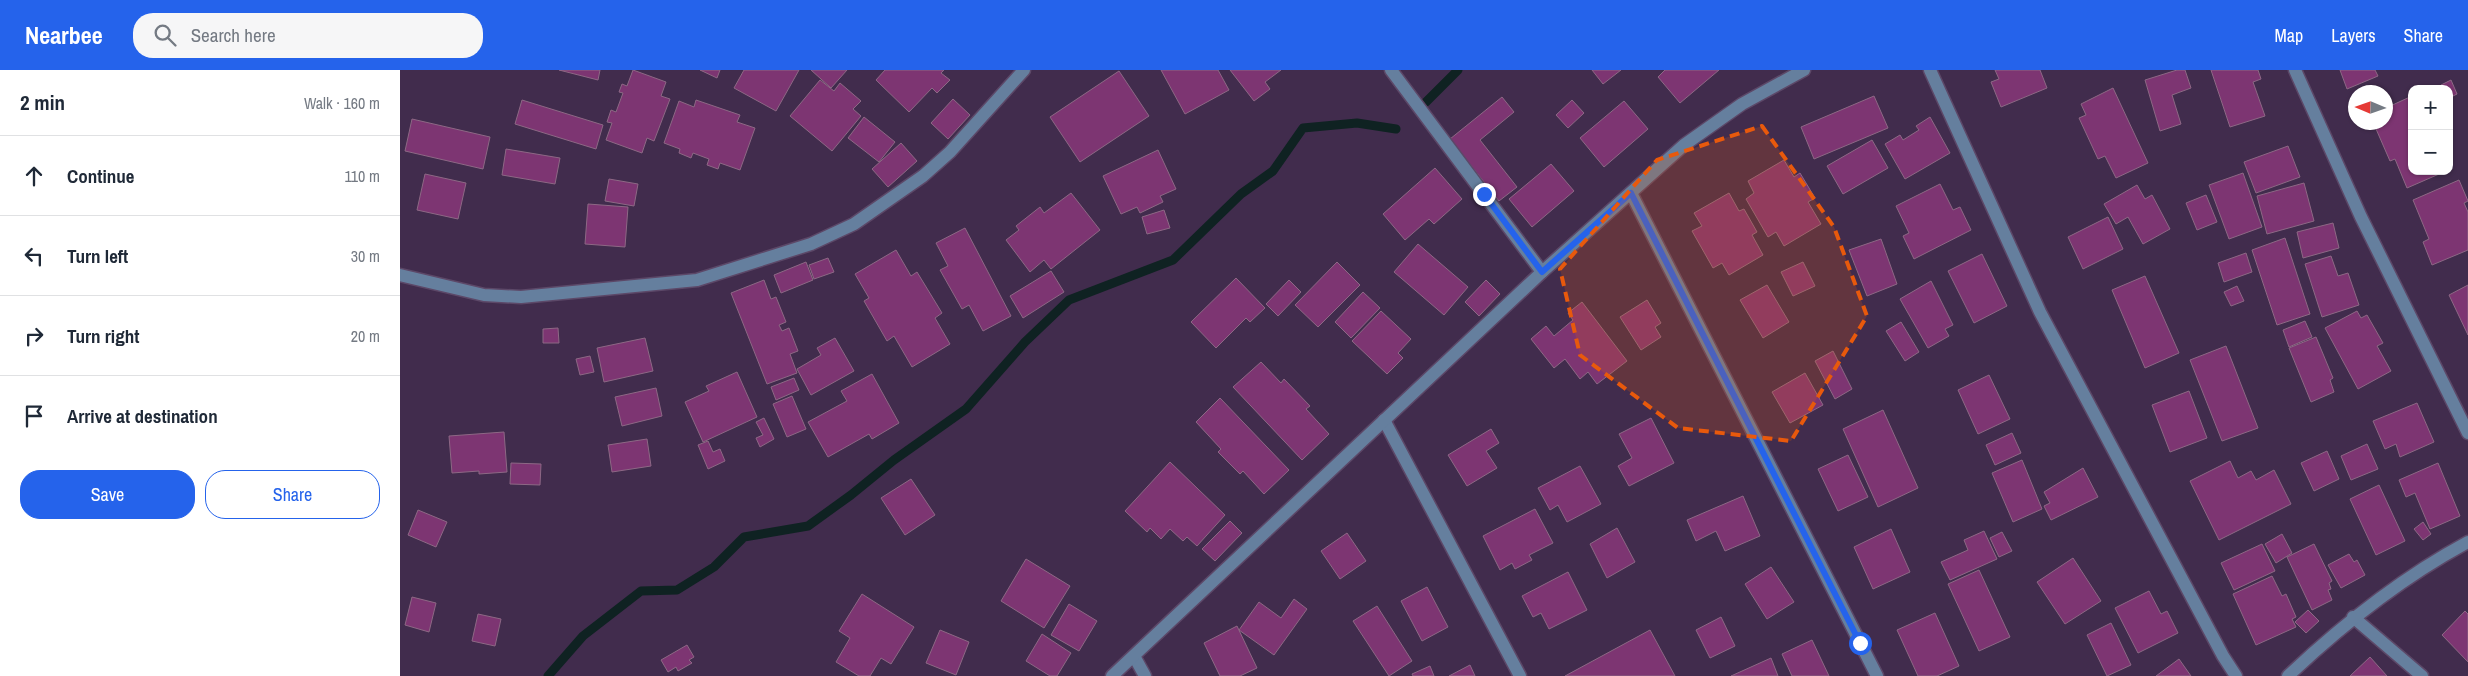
<!DOCTYPE html>
<meta charset="utf-8">
<style>
body{margin:0;font-family:"Archivo Narrow",sans-serif;background:#f6f6f7;color:#1f2937}
.controls{position:absolute;right:15px;top:15px;display:grid;overflow:hidden;border-radius:10px;box-shadow:0 1px 4px #0004}
.controls button{width:45px;height:45px;display:grid;place-items:center;padding:0;border:0;border-bottom:1px solid #e0e1e3;background:#fff;color:#1f2937;font:25px sans-serif}
.compass{position:absolute;left:1948px;top:15px;width:45px;height:45px;border-radius:50%;background:#fff;box-shadow:0 1px 4px #0004;rotate:272deg}
.stop{position:absolute;width:15px;height:15px;margin:-11px;border:4px solid #2563eb;border-radius:50%;background:#fff}
.stop.end{background:#2563eb;border-color:#fff;box-shadow:0 1px 5px #0008}
.list{margin:0;padding:0;list-style:none}
h2{display:flex;justify-content:space-between;align-items:center;height:65px;margin:0;padding:0 20px;font-size:21px}
h2 small{font-size:16px;font-weight:400;color:#747a83}
.list li{display:grid;grid-template-columns:32px 1fr auto;gap:15px;align-items:center;box-sizing:border-box;height:80px;padding:0 20px;border-top:1px solid #e0e1e3}
.list b{display:block;font-size:19px;white-space:nowrap}
.list em{font-size:16px;font-style:normal;color:#747a83}
.actions{display:flex;gap:10px;padding:15px 20px}
.actions a{flex:1;padding:11px 0;border:1px solid #2563eb;border-radius:20px;text-align:center;font-size:18px;color:#2563eb}
.actions .main{background:#2563eb;color:#fff}
.icon{flex:none;width:28px;height:28px;fill:none;stroke:currentColor;stroke-width:2;stroke-linecap:round;stroke-linejoin:round}
.map{position:relative;flex:none;width:2068px;height:606px;overflow:hidden}
header{display:flex;align-items:center;gap:30px;box-sizing:border-box;height:70px;padding:0 25px;background:#2563eb;color:#fff}
header strong{font-size:24px}
nav{display:flex;gap:28px;margin-inline-start:auto;font-size:18px}
.search{width:350px;height:45px;background:#f6f6f7;display:flex;align-items:center;gap:12px;box-sizing:border-box;padding:0 18px;border-radius:20px;color:#747a83;font-size:19px}
main{display:flex}
aside{flex:1;background:#fff}
.map>svg:first-child{display:block}
.lines{fill:none;stroke-linecap:round;stroke-linejoin:round}
.stream{stroke:#0f2222;stroke-width:9}
.building{fill:#7d3572;stroke:#8d6885}
.minor-casing{stroke:#5c4868;stroke-width:15}
.minor{stroke:#657f9e;stroke-width:12}
.route{stroke:#2563eb;stroke-width:6}
.marked{fill:#e8590c;fill-opacity:0.2;stroke:#e8590c;stroke-width:4;stroke-dasharray:10 6;stroke-linejoin:round}
</style>
<header>
<strong>Nearbee</strong>
<div class="search"><svg class="icon" aria-label="search" viewBox="0 0 24 24"><circle cx="10" cy="10" r="6"/><path d="M15 15l6 6"/></svg>Search here</div>
<nav><a>Map</a><a>Layers</a><a>Share</a></nav>
</header>
<main>
<aside>
<h2>2 min<small>Walk · 160 m</small></h2>
<ul class="list">
<li><svg class="icon" aria-label="ahead" viewBox="0 0 24 24"><path d="M12 20V5M6 11l6-6 6 6"/></svg><div><b>Continue</b></div><em>110 m</em></li>
<li><svg class="icon" aria-label="left" viewBox="0 0 24 24"><path d="M17 20v-9H6M10 6l-5 5 5 5"/></svg><div><b>Turn left</b></div><em>30 m</em></li>
<li><svg class="icon" aria-label="right" viewBox="0 0 24 24"><path d="M7 20v-9h11M14 6l5 5-5 5"/></svg><div><b>Turn right</b></div><em>20 m</em></li>
<li><svg class="icon" aria-label="arrive" viewBox="0 0 24 24"><path d="M6 21V4h12l-3 4 3 4H6"/></svg><div><b>Arrive at destination</b></div></li>
</ul>
<div class="actions"><a class="main">Save</a><a>Share</a></div>
</aside>
<div class="map">
<svg width="2068" height="606" viewBox="0 0 2068 606">
<rect width="100%" height="100%" fill="#412c4d"/>
<g class="lines">
<g class="stream">
<path d="M1026,32l32,-32"/>
<path d="M148,606l35,-40 58,-45 36,-1 37,-23 30,-30 64,-11 43,-31 43,-35 72,-51 59,-67 44,-42 104,-40 68,-66 32,-23 30,-43 54,-5 39,6"/>
</g>
</g>
<g class="building">
<path d="M159,0h41l-2,10z"/>
<path d="M233,0l33,12 -5,14 9,3 -16,42 -7,-3 -5,15 -36,-13 6,-17 -5,-1 4,-12 5,2 7,-19 -4,-1 3,-8 5,2z"/>
<path d="M300,0h20l-3,8z"/>
<path d="M344,0h55l-23,41 -42,-23z"/>
<path d="M411,0h36l-16,18z"/>
<path d="M485,0h59l-3,3 9,7 -13,13 -5,-5 -23,24 -33,-32z"/>
<path d="M761,0h57l11,20 -44,24z"/>
<path d="M830,0h51l-16,12 5,7 -16,12z"/>
<path d="M1192,0h29l-18,14z"/>
<path d="M1265,0h54l-39,33 -22,-26z"/>
<path d="M1595,0h45l7,18 -46,19 -10,-25 8,-3z"/>
<path d="M1777,0h8l6,18 -19,7 9,29 -21,7 -15,-51z"/>
<path d="M1811,0h47l3,9 -8,3 12,34 -35,11z"/>
<path d="M1940,0h35l3,6 -31,13z"/>
<path d="M719,1l30,45 -69,46 -30,-45z"/>
<path d="M420,10l14,11 6,-8 21,18 -8,8 8,7 -29,35 -42,-35z"/>
<path d="M2051,10l6,14 -8,4v-9h-6l-2,-4z"/>
<path d="M1713,18l35,75 -32,15 -11,-22 -7,3 -19,-41 7,-3 -5,-11z"/>
<path d="M1474,26l14,32 -74,31 -13,-32z"/>
<path d="M2012,26v75h34l-39,17 -12,-29 -5,2 -17,-39h13v-14z"/>
<path d="M1102,27l12,15 -34,28 37,47 -18,14 -49,-62z"/>
<path d="M553,29l17,16 -22,24 -17,-16z"/>
<path d="M122,30l81,25 -7,24 -81,-25z"/>
<path d="M296,30l44,15 -3,7 18,6 -15,42 -20,-7 -2,6 -11,-4 2,-6 -16,-6 -2,5 -12,-5 1,-4 -16,-6 15,-42 15,6z"/>
<path d="M1172,30l12,13 -16,15 -12,-13z"/>
<path d="M1224,31l24,28 -44,38 -24,-29z"/>
<path d="M464,47l31,25 -16,20 -31,-24z"/>
<path d="M1530,47l20,36 -45,26 -20,-35 15,-9 3,5 16,-10 -3,-4z"/>
<path d="M12,49l78,18 -7,32 -78,-18z"/>
<path d="M1472,70l16,28 -45,26 -16,-28z"/>
<path d="M501,73l16,18 -29,26 -16,-18z"/>
<path d="M1888,76l12,31 -44,16 -12,-31z"/>
<path d="M106,79l54,9 -5,26 -53,-9z"/>
<path d="M758,80l18,39 -16,7 3,6 -23,11 -3,-6 -16,7 -18,-38z"/>
<path d="M1384,90l10,17 6,-4 15,25 -7,4 13,22 -37,22 -8,-14 -8,5 -22,-38 8,-6 -6,-12z"/>
<path d="M1151,94l23,27 -42,36 -23,-28z"/>
<path d="M1035,98l27,31 -28,25 -5,-5 -24,21 -22,-26z"/>
<path d="M1843,103l19,54 -33,12 -20,-54z"/>
<path d="M25,104l41,9 -8,36 -41,-9z"/>
<path d="M209,109l29,5 -4,22 -29,-5z"/>
<path d="M2059,110l9,21 -4,2 4,9v38l-36,15 -9,-23 6,-3 -16,-39z"/>
<path d="M1904,113l10,38 -47,13 -10,-38z"/>
<path d="M1540,114l13,26 7,-3 11,23 -57,29 -11,-23 6,-3 -13,-27z"/>
<path d="M1737,115l8,14 7,-4 18,34 -27,15 -15,-27 -12,7 -12,-20z"/>
<path d="M671,123l29,37 -49,39 -7,-9 -14,12 -24,-32 13,-10 -3,-4 24,-19 4,6z"/>
<path d="M1329,123l10,18 5,-2 13,23 -5,3 11,20 -34,20 -7,-12 -9,5 -21,-37 10,-5 -8,-13z"/>
<path d="M1806,125l11,27 -20,8 -11,-27z"/>
<path d="M188,134l40,3 -3,40 -40,-3z"/>
<path d="M764,140l6,18 -23,6 -5,-17z"/>
<path d="M1708,147l15,32 -40,20 -15,-32z"/>
<path d="M1933,153l6,25 -36,10 -6,-26z"/>
<path d="M565,158l46,88 -28,15 -14,-26 -7,4 -22,-39 8,-4 -12,-23z"/>
<path d="M1885,168l25,76 -33,11 -25,-75z"/>
<path d="M1481,169l16,45 -30,12 -18,-46z"/>
<path d="M1018,174l50,43 -24,28 -50,-43z"/>
<path d="M496,180l15,26 6,-4 25,41 -7,5 15,26 -38,23 -18,-31 -7,5 -23,-40 5,-3 -14,-24z"/>
<path d="M1846,183l6,19 -28,10 -6,-19z"/>
<path d="M1582,184l25,52 -33,17 -26,-52z"/>
<path d="M1931,186l7,20 10,-3 11,32 -37,12 -17,-53z"/>
<path d="M428,188l6,14 -20,7 -5,-14z"/>
<path d="M406,192l7,18 -32,13 -7,-18z"/>
<path d="M937,192l23,23 -42,42 -23,-22z"/>
<path d="M1403,192l12,24 -22,10 -12,-24z"/>
<path d="M651,201l13,21 -41,26 -13,-22z"/>
<path d="M1745,206l34,77 -34,15 -33,-78z"/>
<path d="M836,208l29,30 -15,14 -4,-4 -30,30 -25,-26z"/>
<path d="M364,210l7,19 5,-2 10,25 -7,3 3,6 7,-3 9,23 -8,3 7,19 -30,11 -36,-91z"/>
<path d="M889,210l12,12 -23,24 -12,-12z"/>
<path d="M1086,210l14,14 -21,22 -14,-14z"/>
<path d="M1531,211l22,44 -8,4 4,7 -21,12 -28,-49z"/>
<path d="M1367,215l22,37 -26,16 -23,-38z"/>
<path d="M2068,215v50l-19,-40z"/>
<path d="M1837,216l7,15 -13,5 -7,-14z"/>
<path d="M963,222l17,16 -29,30 -16,-16z"/>
<path d="M1247,230l14,23 -6,4 6,10 -20,13 -21,-33z"/>
<path d="M1182,232l45,59 -30,23 -9,-12 -8,7 -15,-20 -11,9 -23,-29 15,-13 8,10 19,-16 -5,-7z"/>
<path d="M981,241l30,28 -13,14 5,5 -16,16 -35,-33z"/>
<path d="M1957,241l4,7 6,-3 16,28 -6,3 14,25 -33,18 -33,-61z"/>
<path d="M1905,251l7,16 -23,10 -6,-17z"/>
<path d="M1501,252l18,30 -14,9 -19,-30z"/>
<path d="M158,258l1,15h-16v-14z"/>
<path d="M1916,267l17,41 -3,2 4,12 -23,10 -22,-54z"/>
<path d="M245,268l8,33 -49,11 -7,-34z"/>
<path d="M435,268l19,33 -43,24 -14,-26 24,-14 -4,-7z"/>
<path d="M1826,276l32,82 -36,13 -32,-81z"/>
<path d="M1433,281l19,38 -17,10 -20,-38z"/>
<path d="M190,286l4,16 -14,3 -4,-16z"/>
<path d="M861,292l20,21 3,-4 26,27 -4,3 23,25 -27,26 -69,-73z"/>
<path d="M337,302l20,45 -54,25 -18,-40 24,-11 -3,-5z"/>
<path d="M1405,303l18,32 -33,18 -18,-31z"/>
<path d="M472,304l27,49 -27,16 -3,-5 -41,23 -20,-35 39,-21 -6,-10z"/>
<path d="M1589,305l21,44 -32,15 -20,-44z"/>
<path d="M394,308l5,12 -23,10 -5,-13z"/>
<path d="M256,318l6,28 -40,10 -7,-29z"/>
<path d="M1789,321l18,47 -37,14 -18,-47z"/>
<path d="M392,326l14,33 -19,8 -14,-33z"/>
<path d="M820,328l69,72 -25,24 -21,-23 -3,3 -22,-22 3,-3 -25,-27z"/>
<path d="M2017,333l17,39 -34,15 -4,-13 -11,5 -12,-28z"/>
<path d="M1483,340l35,78 -40,19 -35,-78z"/>
<path d="M364,348l10,21 -14,8 -4,-9 7,-3 -7,-13z"/>
<path d="M1251,348l23,45 -45,23 -11,-20 14,-8 -13,-24z"/>
<path d="M1091,359l8,14 -13,8 11,17 -30,18 -19,-31z"/>
<path d="M104,362l3,40 -28,2v-3l-27,2 -3,-37z"/>
<path d="M1612,363l9,20 -26,12 -9,-20z"/>
<path d="M247,369l4,27 -39,6 -4,-27z"/>
<path d="M308,371l5,11 7,-3 5,12 -17,8 -10,-24z"/>
<path d="M1967,374l11,25 -27,11 -10,-24z"/>
<path d="M1927,381l12,28 -25,12 -13,-28z"/>
<path d="M1448,385l20,42 -30,14 -20,-42z"/>
<path d="M1622,390l20,49 -29,13 -21,-49z"/>
<path d="M1830,391l8,17 13,-7 5,9 18,-10 17,34 -72,36 -29,-59z"/>
<path d="M770,392l55,53 -28,31 -10,-9 -4,4 -13,-12 -9,10 -11,-11 -3,4 -22,-21z"/>
<path d="M111,393l30,1 -1,21 -30,-1z"/>
<path d="M2038,393l22,53 -30,13 -15,-36 -9,4 -7,-17z"/>
<path d="M1180,396l21,38 -34,18 -9,-17 -8,5 -12,-22z"/>
<path d="M1683,398l15,29 -47,23 -7,-14 6,-3 -6,-11z"/>
<path d="M511,409l24,36 -30,20 -24,-37z"/>
<path d="M1979,415l26,56 -29,14 -26,-56z"/>
<path d="M1343,426l17,40 -35,15 -9,-20 -20,10 -9,-21z"/>
<path d="M1135,439l18,34 -24,12 3,5 -17,9 -3,-6 -12,7 -17,-34z"/>
<path d="M18,440l29,12 -11,25 -28,-12z"/>
<path d="M830,451l12,12 -27,28 -13,-12z"/>
<path d="M2023,452l8,12 -8,6 -9,-11z"/>
<path d="M1217,458l18,34 -28,16 -17,-34z"/>
<path d="M1491,459l19,43 -37,17 -19,-42z"/>
<path d="M1584,461l13,28 -47,21 -9,-18 27,-12 -4,-10z"/>
<path d="M1602,462l10,19 -13,6 -9,-19z"/>
<path d="M947,463l19,28 -26,18 -19,-28z"/>
<path d="M1882,464l10,19 -16,10 -11,-19z"/>
<path d="M1862,474l13,27 -41,19 -13,-27z"/>
<path d="M1914,474l18,37 -3,2 2,6 -3,1 4,10 -20,10 -25,-53z"/>
<path d="M1949,484l5,8 3,-2 8,15 -24,13 -13,-23z"/>
<path d="M1673,488l28,43 -36,23 -28,-42z"/>
<path d="M626,489l44,27 -26,42 -43,-27z"/>
<path d="M1371,497l23,35 -27,17 -22,-35z"/>
<path d="M1579,500l31,67 -31,14 -31,-67z"/>
<path d="M1168,502l19,38 -38,19 -8,-16 -8,4 -11,-21z"/>
<path d="M1872,506l10,20 4,-2 10,23 -4,2 4,8 -40,18 -23,-51z"/>
<path d="M1027,517l21,40 -26,14 -21,-40z"/>
<path d="M1749,521l12,23 6,-3 11,22 -40,20 -23,-45z"/>
<path d="M462,524l52,33 -23,37 -10,-6 -11,18h-11l-23,-14 14,-24 -11,-7z"/>
<path d="M12,527l24,6 -7,29 -24,-7z"/>
<path d="M894,529l13,10 -33,46 -35,-25 20,-28 22,16z"/>
<path d="M669,534l28,17 -18,30 -28,-16z"/>
<path d="M977,536l35,55 -23,15 -36,-55z"/>
<path d="M1908,540l11,11 -13,12 -11,-11z"/>
<path d="M2065,541l3,3v48l-26,-27z"/>
<path d="M1535,543l24,53 -22,10h-19l-21,-46z"/>
<path d="M78,544l23,5 -6,27 -23,-5z"/>
<path d="M1321,547l14,29 -25,12 -14,-28z"/>
<path d="M1711,553l20,42 -24,11 -20,-41z"/>
<path d="M837,556l20,42 -17,8h-20l-16,-33z"/>
<path d="M540,560l29,12 -13,33 -30,-12z"/>
<path d="M1250,560l25,46h-110z"/>
<path d="M642,564l29,19 -14,23h-7l-24,-15z"/>
<path d="M1412,570l17,36h-37l-10,-22z"/>
<path d="M287,575l7,12 -5,3 3,3 -14,8 -2,-4 -8,5 -7,-12z"/>
<path d="M1970,587l17,19h-37z"/>
<path d="M1371,588l7,18h-47z"/>
<path d="M1779,589l12,17h-35z"/>
<path d="M1070,595l5,11h-26z"/>
<path d="M1030,596l4,10h-21l-1,-2z"/>
</g>
<g class="lines">
<g class="minor-casing">
<g id="minor">
<path d="M991,0l151,202"/>
<path d="M1530,0l110,242 183,344 13,20"/>
<path d="M1895,0l66,147 107,216"/>
<path d="M1231,123l246,483"/>
<path d="M0,205l84,20 37,2 176,-17 114,-36 43,-20 69,-48 27,-24 74,-82"/>
<path d="M984,350l136,256"/>
<path d="M1953,547l69,59"/>
<path d="M734,586l11,20"/>
<path d="M712,606l430,-404 142,-127 58,-41 62,-34"/>
<path d="M1888,606c55,-52 113,-98 180,-134"/>
</g>
</g>
<use href="#minor" class="minor"/>
</g>
<g class="lines">
<path class="route" d="M1084,124l58,78 89,-79 229,450"/>
</g>
<path class="marked" d="M1362,56l72,101 33,89 -76,125 -113,-13 -98,-73 -20,-86 97,-109z"/>
</svg>
<div class="controls">
<button>+</button>
<button>−</button>
</div>
<svg class="compass" viewBox="-18 -18 36 36"><path d="M0-13l5 13h-10z" fill="#e53935"/><path d="M0 13l5-13h-10z" fill="#747a83"/></svg>
<div class="stop" style="left:1460px;top:573px"></div>
<div class="stop end" style="left:1084px;top:124px"></div>
</div>
</main>
